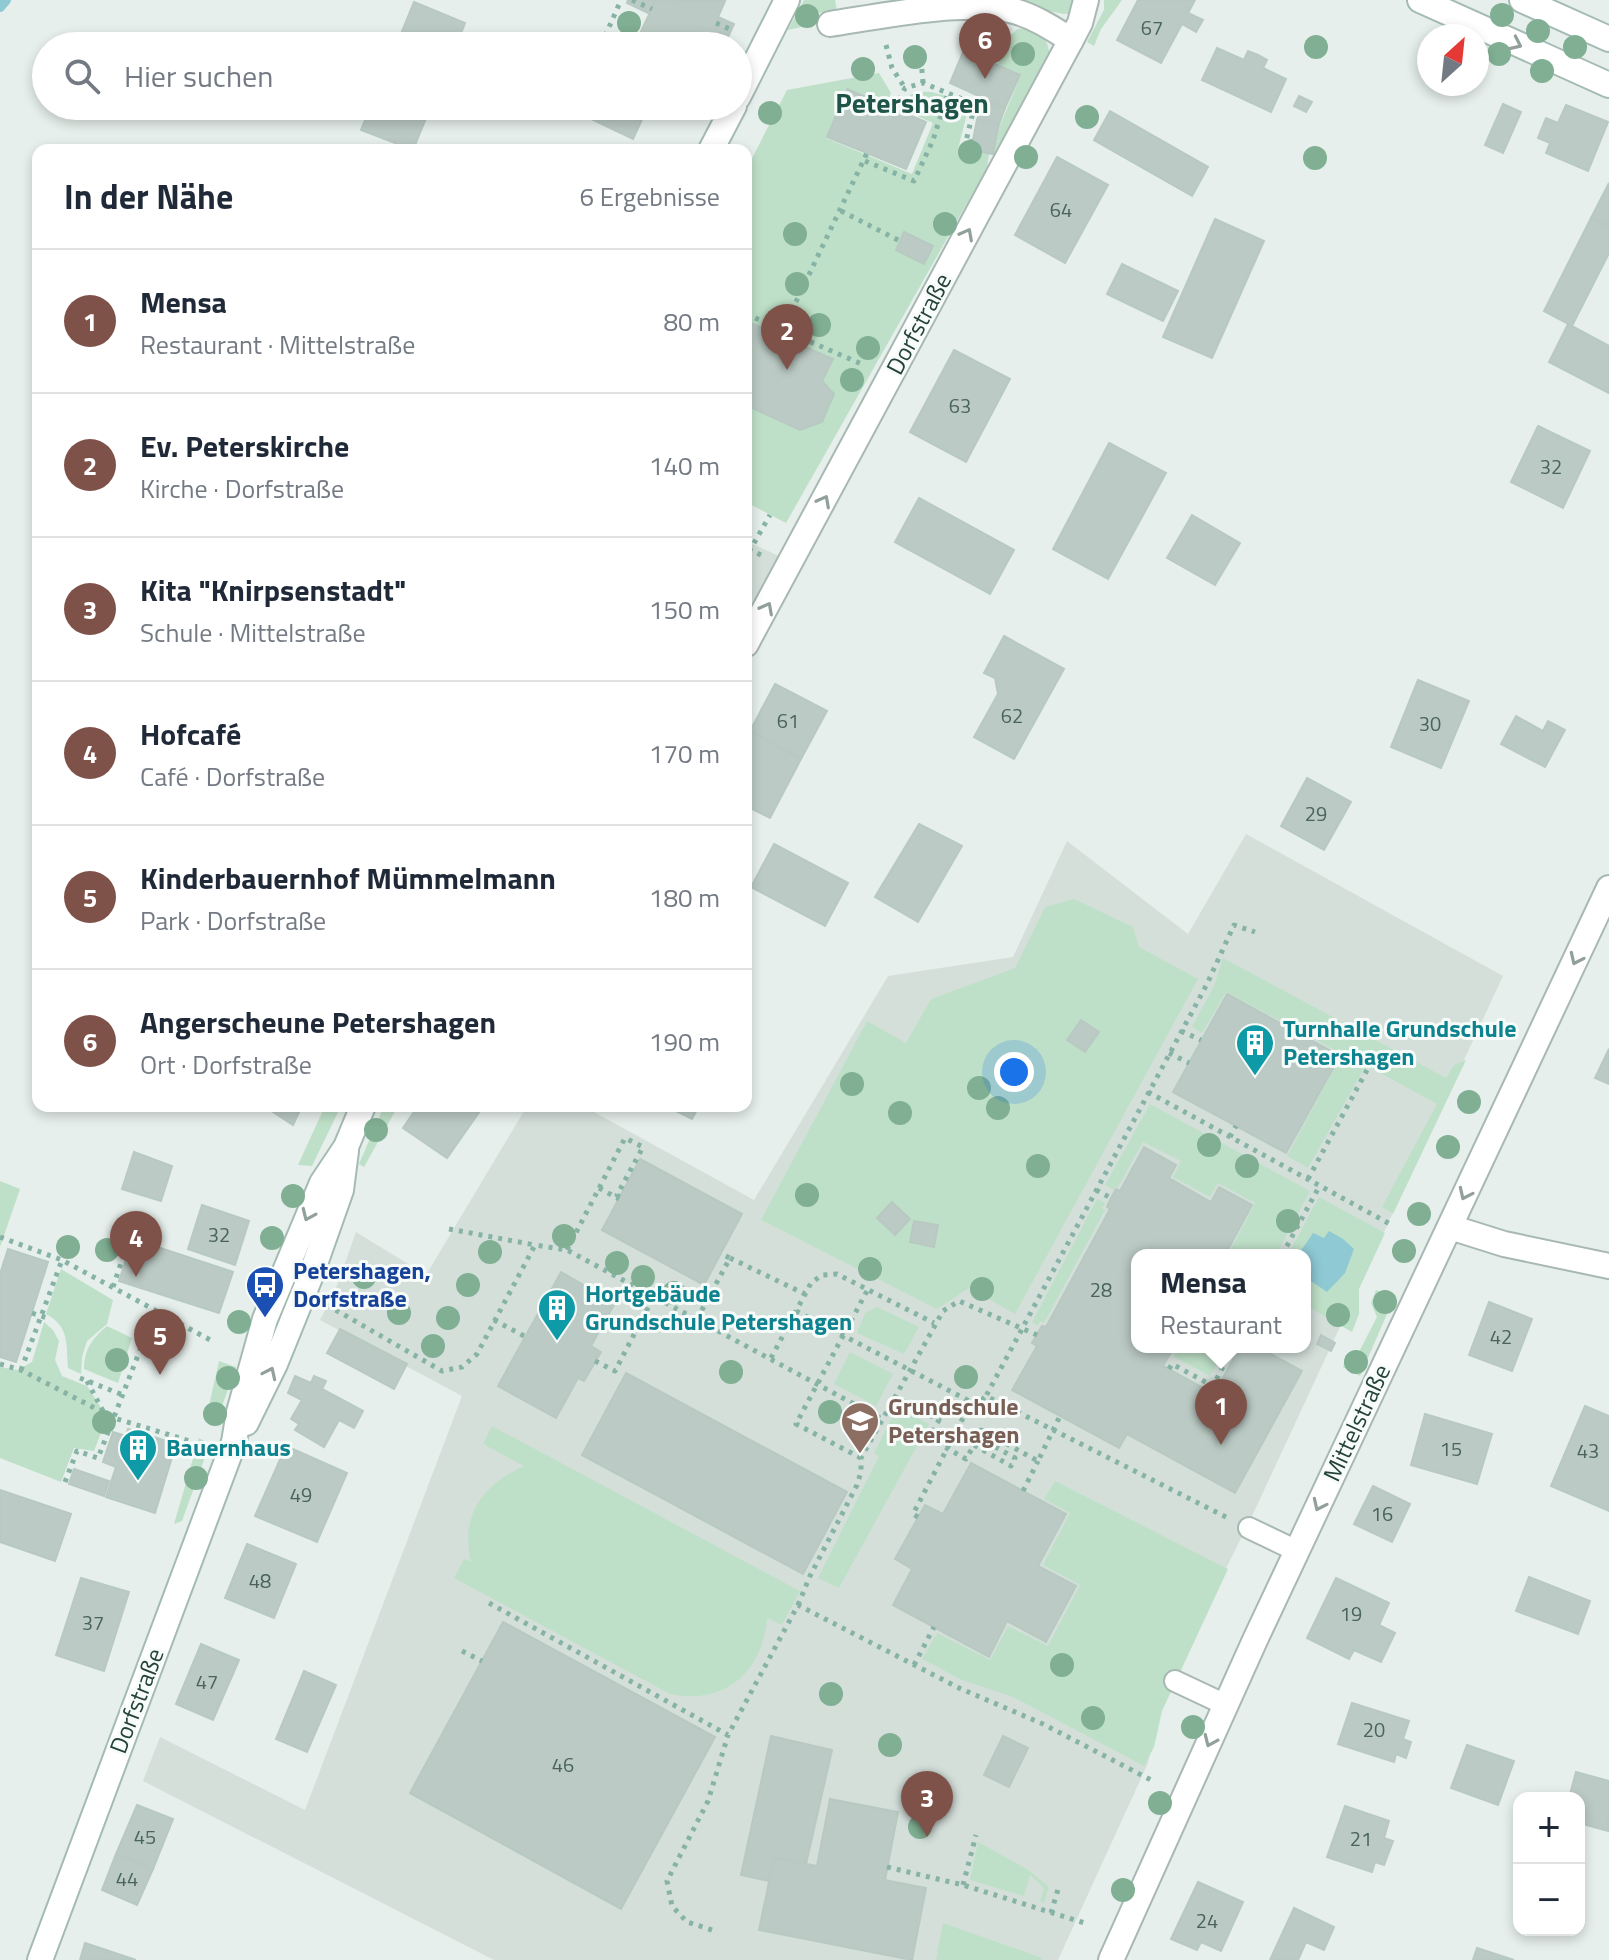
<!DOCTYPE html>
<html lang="de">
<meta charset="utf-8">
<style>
body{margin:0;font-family:"Titillium Web",sans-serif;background:#f2f2f3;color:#1f2937}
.controls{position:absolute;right:24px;bottom:24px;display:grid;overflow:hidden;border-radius:16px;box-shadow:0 4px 12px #0003}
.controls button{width:72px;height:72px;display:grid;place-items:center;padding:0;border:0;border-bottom:2px solid #e0e1e3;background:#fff;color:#1f2937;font:40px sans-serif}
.compass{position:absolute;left:1417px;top:24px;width:72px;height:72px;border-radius:50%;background:#fff;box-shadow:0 4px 12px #0003;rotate:27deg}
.you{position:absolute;left:1014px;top:1072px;width:28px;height:28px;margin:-20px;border:6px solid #fff;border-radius:50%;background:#1a73e8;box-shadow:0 0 0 12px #1a73e833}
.badge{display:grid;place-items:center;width:52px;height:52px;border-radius:50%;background:#7f5249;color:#fff;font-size:26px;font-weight:700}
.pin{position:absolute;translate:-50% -66px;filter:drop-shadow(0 2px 4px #0008)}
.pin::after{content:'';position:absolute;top:42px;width:28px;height:24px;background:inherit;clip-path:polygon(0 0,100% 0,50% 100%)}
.popup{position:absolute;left:1131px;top:1249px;width:180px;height:104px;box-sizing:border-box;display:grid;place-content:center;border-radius:16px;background:#fff;filter:drop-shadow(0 2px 6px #0005);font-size:26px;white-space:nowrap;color:#747a83}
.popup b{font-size:30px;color:#1f2937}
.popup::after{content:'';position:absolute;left:50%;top:100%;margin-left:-16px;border:16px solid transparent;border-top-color:#fff}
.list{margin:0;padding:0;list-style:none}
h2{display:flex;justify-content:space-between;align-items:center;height:104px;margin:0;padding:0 32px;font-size:34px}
h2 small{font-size:26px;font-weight:400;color:#747a83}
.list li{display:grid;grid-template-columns:52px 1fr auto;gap:24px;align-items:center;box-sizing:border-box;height:144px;padding:0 32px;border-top:2px solid #e0e1e3}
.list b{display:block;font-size:30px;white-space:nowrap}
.list p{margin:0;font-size:26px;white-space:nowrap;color:#747a83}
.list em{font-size:26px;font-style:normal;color:#747a83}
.icon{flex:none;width:44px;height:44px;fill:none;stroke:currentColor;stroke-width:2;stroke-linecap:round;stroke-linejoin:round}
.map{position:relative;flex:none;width:1609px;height:1960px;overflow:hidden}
.search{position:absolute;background:#fff;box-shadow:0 4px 12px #0003;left:32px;top:32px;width:720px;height:88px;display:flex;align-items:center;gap:20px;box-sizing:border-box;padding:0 28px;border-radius:44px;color:#747a83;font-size:30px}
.panel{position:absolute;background:#fff;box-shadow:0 4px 12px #0003;left:32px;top:144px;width:720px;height:968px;border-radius:16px}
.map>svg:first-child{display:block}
.built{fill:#d4dfda;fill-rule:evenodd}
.green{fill:#bfe0c8}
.water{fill:#8ec9d4}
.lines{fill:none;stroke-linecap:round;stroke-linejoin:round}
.stream{stroke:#8ec9d4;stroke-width:10}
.building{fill:#bbcac4;stroke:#b8c9c2;stroke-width:2}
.service-casing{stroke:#a8b8b2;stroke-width:24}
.minor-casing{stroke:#a8b8b2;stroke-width:28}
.secondary-casing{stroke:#a4bbb3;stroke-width:28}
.path{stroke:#86b3a5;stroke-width:5;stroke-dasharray:4 6;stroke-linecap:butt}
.service{stroke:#fff;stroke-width:20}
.minor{stroke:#fff;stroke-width:24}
.secondary{stroke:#fff;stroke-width:24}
.tree{fill:#80af93}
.oneway{stroke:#92a09c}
.labels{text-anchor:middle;stroke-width:6;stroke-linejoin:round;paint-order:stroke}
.number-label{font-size:20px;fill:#4a645c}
.street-label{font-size:24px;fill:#24423a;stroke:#f7fbf9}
.culture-label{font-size:24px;font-weight:bold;fill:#0d838f;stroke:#f7fbf9;text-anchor:start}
.transit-label{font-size:24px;font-weight:bold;fill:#164399;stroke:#f7fbf9;text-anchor:start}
.education-label{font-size:24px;font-weight:bold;fill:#785e54;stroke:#f7fbf9;text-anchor:start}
.quarter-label{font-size:28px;font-weight:bold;fill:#1f5548;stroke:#f7fbf9}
</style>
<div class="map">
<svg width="1609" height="1960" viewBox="0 0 1609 1960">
<rect width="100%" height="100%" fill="#e6efeb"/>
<g class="built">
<path d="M746,541l37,17 -37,71z"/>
<path d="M1246,834l257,142 -250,538 -93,188 -12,61 -90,197h-564l-351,-179 17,-44 145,73 157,-414 -142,-76 14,-26 22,-62 70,43 101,-169h56l171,94 134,-224 125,-19 54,-116 121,93zM1137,1255h168v92h-168z"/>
</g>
<g class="green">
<path d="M804,0h31l2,10 -19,3 -8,12 -22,5z"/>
<path d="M1014,0h59l-3,14c-20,0 -36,-10 -56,-14z"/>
<path d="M1104,0h18l-21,29 -7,17 -7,-4 17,-32z"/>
<path d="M1017,29c21,-2 35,11 32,32l-59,109 10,-45 21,-50 -23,-11 13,-29z"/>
<path d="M879,73l12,20 -5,11 -40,-16 -20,50 86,36 21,-51 -29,-13 6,-15c21,-9 39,3 59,11l-11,43 31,5 -2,14 -201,355 -40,-21v-332l41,-80z"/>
<path d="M1074,899l59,28 6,20 59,32 -183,335 -46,-26 -32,21 -176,-89 106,-199 39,22 25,-44 84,-31 30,-61z"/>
<path d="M1223,958l223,120 8,-13 12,-5 -73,154 -11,-7 55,-103 -71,-39 -58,103 -21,-12 55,-102 -116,-62 -24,41 -10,-6 22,-41z"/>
<path d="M1150,1104l160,87 -34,64h-48l27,-52 -37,-20 -8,14 -37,-20 8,-16 -38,-19 -25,45h-3l-1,3 -9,-5z"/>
<path d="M325,1106h16l-29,60 -14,-1z"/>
<path d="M384,1106h14l-34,61 -5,-3z"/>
<path d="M0,1181l20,8 -20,58z"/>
<path d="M1319,1197l66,36 -26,56v25l-7,18 -47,-27v-50h-17z"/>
<path d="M1097,1199l8,4 -3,5 3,2 -61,113 -4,-2 -2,5 -6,-4z"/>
<path d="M61,1269l52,31 -6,24 -20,17 -5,16 -1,17 -13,-6c-2,-24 2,-41 -22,-54z"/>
<path d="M1376,1290l18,8 -34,78 -17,-9 3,-8 13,-7 18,-35 -6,-14z"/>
<path d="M877,1307l42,20 -15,27 -47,-21 8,-20z"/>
<path d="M44,1322l9,8 6,11 -4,19 7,16 25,10 20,31 -13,34 -20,-3 -13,34 -61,-24v-91l17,3 15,-8z"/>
<path d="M107,1326l25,12 -14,45 -34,-14c0,-20 8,-30 23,-43z"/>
<path d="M1179,1347h47l-16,29 -36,-19z"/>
<path d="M850,1352l43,22 -17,32 -42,-22z"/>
<path d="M219,1361l17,6 -19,53 -3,5h-3l-5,-6z"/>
<path d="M897,1407l32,17 -90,164 -21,-10 61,-122 -5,-3z"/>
<path d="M492,1426l308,165 -18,34 -15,-7c-4,53 -42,88 -97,76l-216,-116 10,-19 7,3c-11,-47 11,-77 53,-96l-41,-22z"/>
<path d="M199,1438l7,4 3,4 -27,75 -8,3z"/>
<path d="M1055,1481l173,88 -66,142 -8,36 -10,19 -131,-69 -51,-17 -40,-21 15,-26 53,27 18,-34 40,20 32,-61 -37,-20 27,-52 -26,-14z"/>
<path d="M978,1842l49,27 22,18 -5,16 -4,-2 4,-13 -14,-13 -6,21 -54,-16z"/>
<path d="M943,1923l99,35 -1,2h-105z"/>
</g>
<path class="water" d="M1329,1231l14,8 11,10 -9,24 -18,19 -22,-15v-22h-7l15,-22 11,5z"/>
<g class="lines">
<path class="stream" d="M0,7l6,-7"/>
</g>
<g class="building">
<path d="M628,0h28l-6,14 -23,-11z"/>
<path d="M656,0l69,1 -7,16 16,7 -10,22h-90z"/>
<path d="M1138,0h57l-7,13 15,7 -7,12 -14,-8 -21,39 -44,-23z"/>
<path d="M414,2l51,21 -9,23h-60z"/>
<path d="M1217,48l27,12 4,-9 10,4 9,5 -4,8 23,11 -15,33 -69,-32z"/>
<path d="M964,50l56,25 -15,33 -55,-25z"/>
<path d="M847,89l79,33 -20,47 -79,-32z"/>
<path d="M1299,96l13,6 -6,10 -12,-6z"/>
<path d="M985,99l20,9 -6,16 -22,-4z"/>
<path d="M1503,104l18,8 -18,41 -18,-8z"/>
<path d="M1566,105l42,17 -20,49 -42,-18 4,-10 -12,-5 8,-20 12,5z"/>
<path d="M371,106h60l-18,44 -52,-20z"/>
<path d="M564,106h73l9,5 -13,28z"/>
<path d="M1110,111l98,56 -16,29 -98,-56z"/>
<path d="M977,120l22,4 -6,30 -22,-4z"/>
<path d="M1057,157l51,28 -43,78 -50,-28z"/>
<path d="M1609,183v41l-1,2 -17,-8z"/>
<path d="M1591,218l18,9v26l-37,73 -28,-15z"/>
<path d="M1215,219l49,22 -52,117 -49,-21z"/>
<path d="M904,232l29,14 -9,18 -28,-14z"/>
<path d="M1122,264l56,27 -15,30 -56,-27z"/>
<path d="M746,321l87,38 -11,22 12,13 -12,28 -22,8 -54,-25z"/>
<path d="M1568,324l41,22v47l-60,-31z"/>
<path d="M954,350l56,29 -44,83 -56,-30z"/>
<path d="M1538,426l52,25 -27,57 -52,-26z"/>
<path d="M1109,443l57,30 -58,106 -55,-30z"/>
<path d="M919,498l95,52 -24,44 -95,-52z"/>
<path d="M1192,515l48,28 -25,42 -48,-27z"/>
<path d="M1004,636l60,33 -50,90 -40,-22 24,-43 -3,-16 -11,-5z"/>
<path d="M1418,680l51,21 -28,67 -50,-21z"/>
<path d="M775,684l52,27 -26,48 -51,-28z"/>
<path d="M1516,716l27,15 5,-10 17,9 -20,37 -44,-23z"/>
<path d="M750,731l51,28 -31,59 -24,-12v-68z"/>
<path d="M1307,778l44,24 -27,48 -43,-24z"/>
<path d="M919,824l43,22 -44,76 -43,-25z"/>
<path d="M774,844l74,39 -23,43 -74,-39z"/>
<path d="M1227,994l113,62 -54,97 -113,-61z"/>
<path d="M1081,1020l18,12 -14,20 -18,-12z"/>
<path d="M1609,1049v35l-14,-6z"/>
<path d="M264,1106h38l-9,19z"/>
<path d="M418,1106h56l6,5 -33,47 -44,-30z"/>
<path d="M666,1106h33l-7,13z"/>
<path d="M1144,1147l32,18 -7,13 42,24 8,-15 33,18 -27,50h-88v92h37l-11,19 51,28 26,-47h18l44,24 -67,122 -108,-59 -8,14 -107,-58 25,-44 -5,-3 10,-17 4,1 64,-118 -3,-2 4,-9 5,-9 4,2z"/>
<path d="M134,1152l38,14 -11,35 -39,-12z"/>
<path d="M640,1159l102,55 -38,71 -102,-55z"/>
<path d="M892,1202l18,17 -15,16 -18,-17z"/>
<path d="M202,1205l47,16 -14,44 -47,-16z"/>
<path d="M914,1221l24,4 -4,22 -24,-5z"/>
<path d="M133,1239l100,33 -14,41 -100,-32z"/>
<path d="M8,1249l40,13 -32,100 -16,-5v-83z"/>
<path d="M561,1272l54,31 -24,43 10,6 -17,29 -6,-3 -22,40 -58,-32z"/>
<path d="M1489,1302l43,17 -20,52 -43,-16z"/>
<path d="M340,1329l67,35 -13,25 -67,-36z"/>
<path d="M1321,1335l14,8 -4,8 -14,-7z"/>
<path d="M626,1373l221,119 -44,82 -221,-119z"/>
<path d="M295,1376l16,7 3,-7 12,5 -4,8 41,22 -9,17 -15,-8 -15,27 -29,-17 4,-6 -8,-5 11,-19 -14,-7z"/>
<path d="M1585,1406l24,10v95l-58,-25z"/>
<path d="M1425,1414l67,20 -15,50 -66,-19z"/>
<path d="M128,1429l48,15 -21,69 -49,-16 10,-30 -13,-5 10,-30 13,4z"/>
<path d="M286,1446l61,27 -30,69 -62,-26z"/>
<path d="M971,1463l95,51 -28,52 38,20 -30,56 -39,-21 -18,36 -96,-52 19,-36 -17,-10 30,-54 18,9z"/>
<path d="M74,1469l35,12 -5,15 -35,-12z"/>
<path d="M1373,1486l37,18 -18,38 -38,-18z"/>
<path d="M0,1490l71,24 -16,47 -55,-19z"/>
<path d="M247,1544l49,20 -22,54 -49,-20z"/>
<path d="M1529,1577l61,24 -12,33 -62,-23z"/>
<path d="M81,1578l48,14 -25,79 -48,-16z"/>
<path d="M1336,1578l53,25 -10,22 16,8 -14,29 -27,-12 -5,9 -42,-21z"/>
<path d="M503,1622l212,115 -94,172 -211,-116z"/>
<path d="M201,1644l38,16 -26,60 -37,-16z"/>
<path d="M304,1671l32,14 -29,67 -31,-13z"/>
<path d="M1352,1703l57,18 -6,18 8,3 -5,16 -10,-4 -2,8 -56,-18z"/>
<path d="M771,1736l61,14 -26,114 -32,-6 -5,23 -28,-6z"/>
<path d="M1003,1736l25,12 -19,39 -25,-12z"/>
<path d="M1467,1745l47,16 -16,44 -47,-17z"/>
<path d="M1576,1772l33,9 -1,50 -29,-8v-25h-10z"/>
<path d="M830,1799l68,13 -13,68 41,8 -14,72 -153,-30 15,-72 43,8z"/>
<path d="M137,1805l36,14 -20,50 -37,-15z"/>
<path d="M1345,1806l44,15 -5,17 9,3 -9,24 -9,-3 -3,10 -45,-15z"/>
<path d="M116,1854l37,15 -16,36 -35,-15z"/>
<path d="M1198,1882l45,20 -22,49 -20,-9 -4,8 -26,-11z"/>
<path d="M1294,1908l40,19 -10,23 -18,-8 -8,18h-28z"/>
<path d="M85,1943l51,17h-56z"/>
<path d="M1477,1948l37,12h-41z"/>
</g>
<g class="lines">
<g class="service-casing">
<g id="service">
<path d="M1249,1528l48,23"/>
<path d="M1175,1681l51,24"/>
</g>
</g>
<g class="minor-casing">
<g id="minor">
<path d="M830,24c52,-8 129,-24 180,-14 22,5 42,18 61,30"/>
<path d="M746,644l325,-604 9,-17 6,-23"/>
<path d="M1450,1227l54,17 105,22"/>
<path d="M1111,1960l144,-320 354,-752"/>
</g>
</g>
<g class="secondary-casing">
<g id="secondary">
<path d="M1420,0l189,85"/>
<path d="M1522,0l87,39"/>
<path d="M738,97l49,-97"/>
<path d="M711,150l23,-44"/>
<path d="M246,1423l29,-59 36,-89 30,-85 5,-39"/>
<path d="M40,1960l194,-518 5,-30 26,-93 57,-136 24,-36 17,-41"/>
</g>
</g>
<g class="path">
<path d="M632,0l20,9"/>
<path d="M716,23l18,8"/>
<path d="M886,45l6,23 13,20"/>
<path d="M608,46l-2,-12 15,-34"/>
<path d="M921,59l2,24"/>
<path d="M895,109l10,-21 18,-5 59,24"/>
<path d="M973,142l-7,-1 9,-37"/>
<path d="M865,161l49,20 19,-41 15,-47"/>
<path d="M841,211l59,30"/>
<path d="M746,314l118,51"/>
<path d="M783,329l84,-176"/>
<path d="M761,555l-11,-5 20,-35"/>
<path d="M1181,1031l20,9"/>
<path d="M1169,1053l20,10"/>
<path d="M1148,1092l242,132"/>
<path d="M1230,1137l6,-11"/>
<path d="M1308,1179l59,-109"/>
<path d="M599,1188l20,11"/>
<path d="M1096,1190l15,8"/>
<path d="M449,1229l86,16"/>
<path d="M0,1237l62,23 152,82"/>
<path d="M567,1250l58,-112 18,9 -26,48 3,2"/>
<path d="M1282,1255l38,-70"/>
<path d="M730,1258l75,36"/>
<path d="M113,1287l11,-33 4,1"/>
<path d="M327,1305l115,66 20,-4 15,-13 58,-109 32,5 315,169"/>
<path d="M796,1311l181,94"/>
<path d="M32,1313l15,5"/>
<path d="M697,1319l33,-61 -9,-4"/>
<path d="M494,1320l30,16"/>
<path d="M771,1358l40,-75 11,-8 15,-1 97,49"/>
<path d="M595,1361l20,10 39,-75"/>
<path d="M0,1364l21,6 93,48 79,24"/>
<path d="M1169,1369l3,-5 41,22 20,-39"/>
<path d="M21,1370l41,-110"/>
<path d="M80,1378l43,17"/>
<path d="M87,1381l16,30"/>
<path d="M894,1397l45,23 -10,18 37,21 8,-14 37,21 4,-8 -37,-21 3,-7 57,31 22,-45"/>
<path d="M861,1458l-65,-34 72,-135"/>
<path d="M65,1482l12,-31 21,7 58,-149"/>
<path d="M1023,1491l15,-30"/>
<path d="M918,1517l-5,-3 51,-98 22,-20"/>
<path d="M1226,1517l-240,-121 221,-412 27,-59 21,7"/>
<path d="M489,1603l239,132 70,-130 161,83 84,36 110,57"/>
<path d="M798,1605l12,-29 47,-91 4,-13v-14l82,-147 16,-10 78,34"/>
<path d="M462,1651l20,10"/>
<path d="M914,1665l20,-38"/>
<path d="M887,1867l76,18 125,39"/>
<path d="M963,1885l13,-50"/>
<path d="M1051,1913l8,-27"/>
<path d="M712,1930l-25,-8 -15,-16 -5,-25 41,-80 20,-66"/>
</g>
<use href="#service" class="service"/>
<use href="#minor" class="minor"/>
<use href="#secondary" class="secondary"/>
</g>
<g class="tree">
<circle cx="1502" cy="15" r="12"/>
<circle cx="807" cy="16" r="12"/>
<circle cx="629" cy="23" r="12"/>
<circle cx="1538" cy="31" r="12"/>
<circle cx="983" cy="36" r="12"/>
<circle cx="1316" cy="47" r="12"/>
<circle cx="1575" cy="47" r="12"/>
<circle cx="1023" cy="54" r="12"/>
<circle cx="1499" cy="54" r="12"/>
<circle cx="915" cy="57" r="12"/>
<circle cx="863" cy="69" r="12"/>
<circle cx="1542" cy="71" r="12"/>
<circle cx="770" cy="113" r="12"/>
<circle cx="1087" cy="117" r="12"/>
<circle cx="970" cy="152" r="12"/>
<circle cx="1026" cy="157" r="12"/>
<circle cx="1315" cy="158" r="12"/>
<circle cx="945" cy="224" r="12"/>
<circle cx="795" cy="234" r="12"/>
<circle cx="797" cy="284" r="12"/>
<circle cx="819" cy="325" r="12"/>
<circle cx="868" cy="348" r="12"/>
<circle cx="852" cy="380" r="12"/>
<circle cx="852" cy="1084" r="12"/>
<circle cx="979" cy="1088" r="12"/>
<circle cx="1469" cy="1102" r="12"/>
<circle cx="998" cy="1108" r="12"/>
<circle cx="900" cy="1113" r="12"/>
<circle cx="376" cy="1130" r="12"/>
<circle cx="1209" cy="1145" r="12"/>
<circle cx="1448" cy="1147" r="12"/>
<circle cx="1038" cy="1166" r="12"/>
<circle cx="1247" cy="1166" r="12"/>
<circle cx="807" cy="1195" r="12"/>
<circle cx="293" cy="1196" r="12"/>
<circle cx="1419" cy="1214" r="12"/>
<circle cx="1288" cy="1221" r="12"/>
<circle cx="564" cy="1236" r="12"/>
<circle cx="272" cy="1238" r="12"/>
<circle cx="68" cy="1247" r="12"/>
<circle cx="107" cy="1250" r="12"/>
<circle cx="1404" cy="1251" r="12"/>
<circle cx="490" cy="1252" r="12"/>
<circle cx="617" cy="1263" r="12"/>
<circle cx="870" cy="1269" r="12"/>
<circle cx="364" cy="1277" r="12"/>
<circle cx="643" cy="1277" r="12"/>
<circle cx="468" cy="1285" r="12"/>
<circle cx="982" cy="1289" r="12"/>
<circle cx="674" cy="1293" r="12"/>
<circle cx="1385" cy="1302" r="12"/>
<circle cx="399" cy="1313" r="12"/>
<circle cx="1338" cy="1315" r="12"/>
<circle cx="448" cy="1318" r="12"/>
<circle cx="239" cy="1322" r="12"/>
<circle cx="433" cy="1346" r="12"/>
<circle cx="117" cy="1360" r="12"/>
<circle cx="1356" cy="1362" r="12"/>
<circle cx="731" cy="1372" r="12"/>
<circle cx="966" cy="1377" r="12"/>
<circle cx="228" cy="1378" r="12"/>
<circle cx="830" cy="1412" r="12"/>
<circle cx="215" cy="1414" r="12"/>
<circle cx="104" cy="1422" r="12"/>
<circle cx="196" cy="1478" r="12"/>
<circle cx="1062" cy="1665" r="12"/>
<circle cx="831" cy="1694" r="12"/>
<circle cx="1093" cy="1718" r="12"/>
<circle cx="1193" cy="1727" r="12"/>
<circle cx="890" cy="1745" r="12"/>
<circle cx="1160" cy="1803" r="12"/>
<circle cx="920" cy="1827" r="12"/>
<circle cx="1123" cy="1890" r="12"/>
</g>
<defs><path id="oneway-chevron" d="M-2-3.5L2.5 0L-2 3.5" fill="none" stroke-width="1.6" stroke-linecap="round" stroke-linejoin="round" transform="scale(2)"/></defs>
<g class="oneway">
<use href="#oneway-chevron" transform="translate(1516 44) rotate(25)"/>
<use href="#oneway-chevron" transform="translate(967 234) rotate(-62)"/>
<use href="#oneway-chevron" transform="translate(824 501) rotate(-62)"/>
<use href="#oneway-chevron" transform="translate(767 608) rotate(-62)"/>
<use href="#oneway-chevron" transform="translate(1576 959) rotate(115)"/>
<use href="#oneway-chevron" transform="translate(1465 1194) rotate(115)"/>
<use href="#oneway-chevron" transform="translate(308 1215) rotate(114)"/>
<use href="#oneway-chevron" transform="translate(270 1373) rotate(-65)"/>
<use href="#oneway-chevron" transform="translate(1319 1505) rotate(115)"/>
<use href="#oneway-chevron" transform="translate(1210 1741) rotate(114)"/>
</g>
<defs>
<g id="building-pin" transform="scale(2)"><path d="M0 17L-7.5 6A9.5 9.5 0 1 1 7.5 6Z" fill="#0f9aa8" stroke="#f7fbf9"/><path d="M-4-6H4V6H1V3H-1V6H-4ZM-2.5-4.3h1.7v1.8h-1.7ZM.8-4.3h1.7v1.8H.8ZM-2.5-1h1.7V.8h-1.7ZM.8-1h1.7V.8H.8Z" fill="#fff"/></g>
<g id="bus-pin" transform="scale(2)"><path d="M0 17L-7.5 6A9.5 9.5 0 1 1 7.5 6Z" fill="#1a4fb4" stroke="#f7fbf9"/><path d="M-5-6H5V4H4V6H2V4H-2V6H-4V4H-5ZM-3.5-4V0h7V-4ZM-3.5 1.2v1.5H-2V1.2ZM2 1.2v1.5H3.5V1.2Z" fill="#fff"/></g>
<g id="school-pin" transform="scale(2)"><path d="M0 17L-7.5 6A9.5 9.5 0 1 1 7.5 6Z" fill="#8d6e63" stroke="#f7fbf9"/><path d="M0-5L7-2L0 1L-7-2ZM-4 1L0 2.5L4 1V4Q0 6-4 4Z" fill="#fff"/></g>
</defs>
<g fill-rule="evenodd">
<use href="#building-pin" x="1255" y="1043"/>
<use href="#bus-pin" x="265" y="1285"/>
<use href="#building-pin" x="557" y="1308"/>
<use href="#school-pin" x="860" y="1421"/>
<use href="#building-pin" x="138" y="1448"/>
</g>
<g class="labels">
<g class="number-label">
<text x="1152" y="35">67</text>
<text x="1061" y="217">64</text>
<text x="960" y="413">63</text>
<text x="1551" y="474">32</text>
<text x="1012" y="723">62</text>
<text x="788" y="728">61</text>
<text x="1430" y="731">30</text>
<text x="1316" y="821">29</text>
<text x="219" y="1242">32</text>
<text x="1101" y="1297">28</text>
<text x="1501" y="1344">42</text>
<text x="1451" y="1456">15</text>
<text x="1588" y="1458">43</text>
<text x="301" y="1502">49</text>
<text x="1382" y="1521">16</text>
<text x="260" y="1588">48</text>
<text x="1351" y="1621">19</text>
<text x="93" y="1630">37</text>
<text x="207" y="1689">47</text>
<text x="1374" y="1737">20</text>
<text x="563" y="1772">46</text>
<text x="145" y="1844">45</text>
<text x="1361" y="1846">21</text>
<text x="127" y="1886">44</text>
<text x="1207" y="1928">24</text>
</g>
<g class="street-label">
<text transform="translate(919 324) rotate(-62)" y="8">Dorfstraße</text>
<text transform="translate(1357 1423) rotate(-65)" y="8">Mittelstraße</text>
<text transform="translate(137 1701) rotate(-69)" y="8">Dorfstraße</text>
</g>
<g class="culture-label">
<text x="1283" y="1037">Turnhalle Grundschule<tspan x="1283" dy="28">Petershagen</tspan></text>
<text x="585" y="1302">Hortgebäude<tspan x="585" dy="28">Grundschule Petershagen</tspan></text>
<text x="166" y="1456">Bauernhaus</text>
</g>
<g class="transit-label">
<text x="293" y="1279">Petershagen,<tspan x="293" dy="28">Dorfstraße</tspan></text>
</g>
<g class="education-label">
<text x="888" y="1415">Grundschule<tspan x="888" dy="28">Petershagen</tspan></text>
</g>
<g class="quarter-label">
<text x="912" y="113">Petershagen</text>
</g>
</g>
</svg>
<div class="controls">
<button>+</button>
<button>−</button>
</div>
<svg class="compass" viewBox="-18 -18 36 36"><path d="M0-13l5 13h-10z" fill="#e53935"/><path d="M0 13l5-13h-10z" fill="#747a83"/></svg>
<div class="you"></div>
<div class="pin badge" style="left:1221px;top:1445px">1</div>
<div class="popup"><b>Mensa</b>Restaurant</div>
<div class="pin badge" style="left:787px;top:370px">2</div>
<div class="pin badge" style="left:927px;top:1837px">3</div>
<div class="pin badge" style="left:136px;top:1277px">4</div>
<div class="pin badge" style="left:160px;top:1375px">5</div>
<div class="pin badge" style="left:985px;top:79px">6</div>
<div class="search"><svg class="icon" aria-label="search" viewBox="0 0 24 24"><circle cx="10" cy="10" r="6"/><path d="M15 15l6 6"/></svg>Hier suchen</div>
<section class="panel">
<h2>In der Nähe<small>6 Ergebnisse</small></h2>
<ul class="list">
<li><span class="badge">1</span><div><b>Mensa</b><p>Restaurant · Mittelstraße</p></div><em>80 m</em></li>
<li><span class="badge">2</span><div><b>Ev. Peterskirche</b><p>Kirche · Dorfstraße</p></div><em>140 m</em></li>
<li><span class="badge">3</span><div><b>Kita &quot;Knirpsenstadt&quot;</b><p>Schule · Mittelstraße</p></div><em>150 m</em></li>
<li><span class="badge">4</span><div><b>Hofcafé</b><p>Café · Dorfstraße</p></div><em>170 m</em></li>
<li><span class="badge">5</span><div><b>Kinderbauernhof Mümmelmann</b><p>Park · Dorfstraße</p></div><em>180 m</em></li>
<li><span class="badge">6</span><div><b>Angerscheune Petershagen</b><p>Ort · Dorfstraße</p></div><em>190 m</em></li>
</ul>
</section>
</div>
